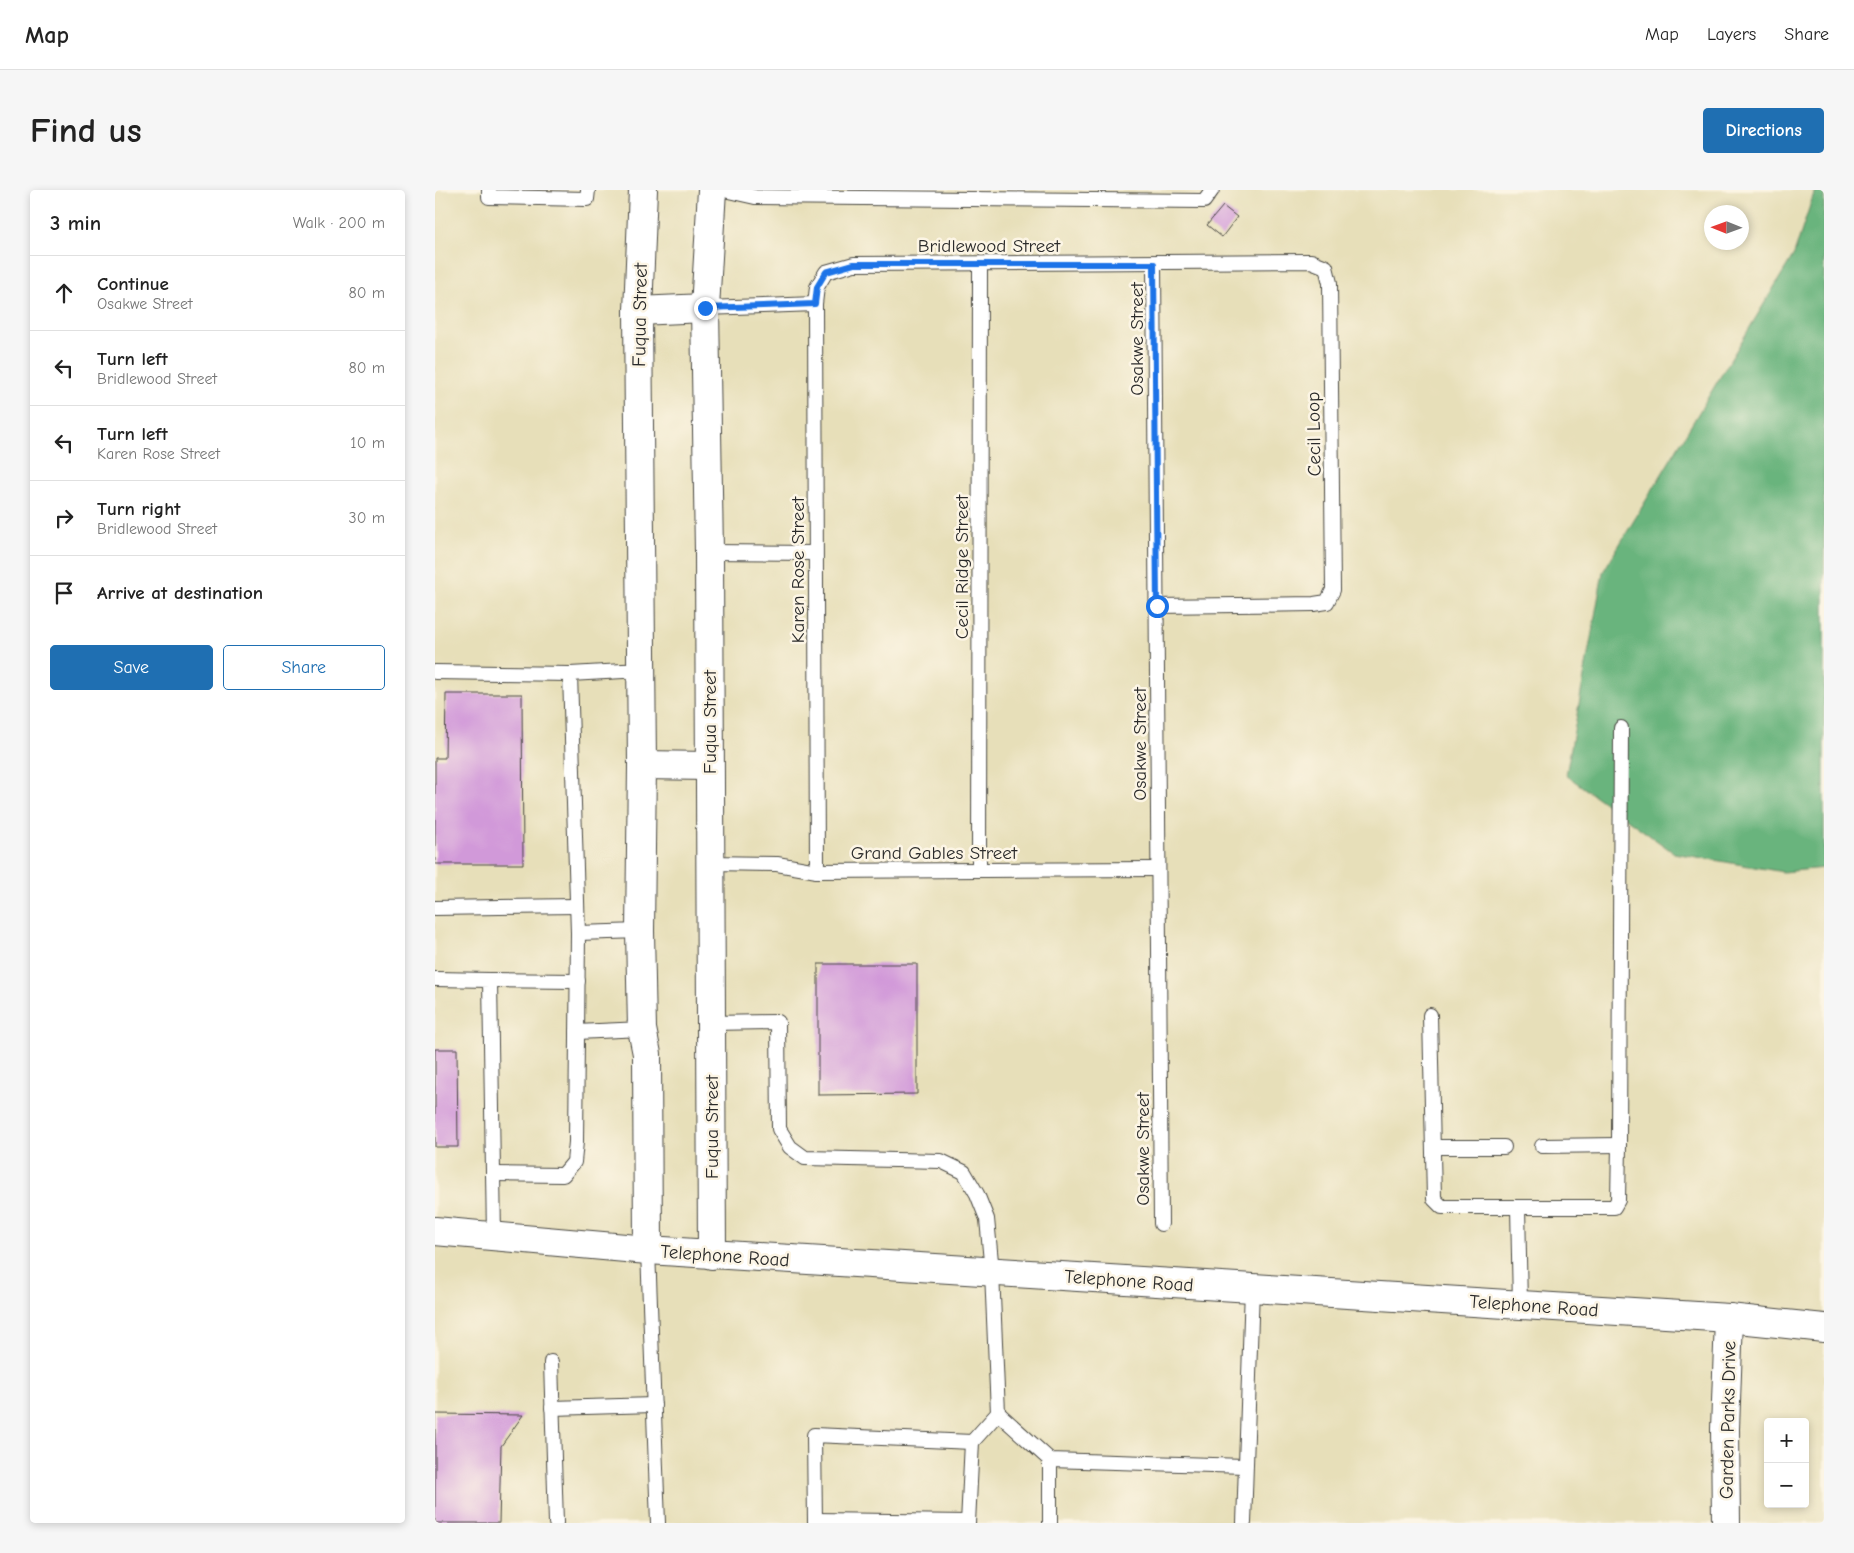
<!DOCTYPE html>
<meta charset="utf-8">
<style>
body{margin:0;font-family:"Comic Neue",sans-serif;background:#f6f6f6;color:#222}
.controls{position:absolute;right:15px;bottom:15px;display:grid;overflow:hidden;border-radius:5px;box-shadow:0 2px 8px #0003}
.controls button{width:45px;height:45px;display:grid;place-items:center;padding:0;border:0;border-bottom:1px solid #e0e0e0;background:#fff;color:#222;font:25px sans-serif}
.compass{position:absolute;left:1269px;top:15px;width:45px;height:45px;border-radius:50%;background:#fff;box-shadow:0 2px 8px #0003;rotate:271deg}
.stop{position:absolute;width:15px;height:15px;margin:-11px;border:4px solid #1a73e8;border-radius:50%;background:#fff}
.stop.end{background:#1a73e8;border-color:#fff;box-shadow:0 1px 5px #0008}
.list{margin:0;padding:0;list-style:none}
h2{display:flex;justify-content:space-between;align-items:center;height:65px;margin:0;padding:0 20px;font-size:21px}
h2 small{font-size:16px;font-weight:400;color:#767676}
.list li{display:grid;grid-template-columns:32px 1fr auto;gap:15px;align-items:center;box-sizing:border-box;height:75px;padding:0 20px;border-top:1px solid #e0e0e0}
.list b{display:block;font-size:19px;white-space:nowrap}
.list p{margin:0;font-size:16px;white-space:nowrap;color:#767676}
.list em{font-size:16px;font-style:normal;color:#767676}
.actions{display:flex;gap:10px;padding:15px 20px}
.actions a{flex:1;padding:11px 0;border:1px solid #1f6fb2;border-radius:5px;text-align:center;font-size:18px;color:#1f6fb2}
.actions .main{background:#1f6fb2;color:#fff}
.icon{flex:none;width:28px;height:28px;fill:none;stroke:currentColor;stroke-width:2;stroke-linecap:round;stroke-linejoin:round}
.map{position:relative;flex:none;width:1389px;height:1333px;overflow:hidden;border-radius:5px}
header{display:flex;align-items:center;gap:30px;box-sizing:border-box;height:70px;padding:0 25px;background:#fff;border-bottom:1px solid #e0e0e0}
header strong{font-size:24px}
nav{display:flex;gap:28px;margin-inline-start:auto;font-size:18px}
.intro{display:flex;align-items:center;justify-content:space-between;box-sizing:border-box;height:120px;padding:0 30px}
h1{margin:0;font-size:35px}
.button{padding:12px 22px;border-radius:5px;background:#1f6fb2;color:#fff;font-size:18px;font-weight:700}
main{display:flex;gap:30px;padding:0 30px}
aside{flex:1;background:#fff;border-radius:5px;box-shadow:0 2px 8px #0003}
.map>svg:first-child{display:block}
.forest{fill:#69b47d;stroke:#4a7054}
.building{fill:#d199d9}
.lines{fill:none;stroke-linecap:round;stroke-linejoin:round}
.service-casing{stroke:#474640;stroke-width:16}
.minor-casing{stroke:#474640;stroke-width:30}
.secondary-casing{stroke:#474640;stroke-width:30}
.primary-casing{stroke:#474640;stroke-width:30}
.service{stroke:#fff;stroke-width:14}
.minor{stroke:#fff;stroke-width:28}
.secondary{stroke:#fff;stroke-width:28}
.primary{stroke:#fff;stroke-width:28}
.route{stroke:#1a73e8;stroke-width:6}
.labels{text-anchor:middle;stroke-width:5;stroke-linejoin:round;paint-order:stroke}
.street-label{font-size:19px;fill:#2b2b2b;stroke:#fcf5e5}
</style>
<header>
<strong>Map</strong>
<nav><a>Map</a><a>Layers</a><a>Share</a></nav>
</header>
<div class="intro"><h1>Find us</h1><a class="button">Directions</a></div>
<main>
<aside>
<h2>3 min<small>Walk · 200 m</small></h2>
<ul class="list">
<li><svg class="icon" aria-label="ahead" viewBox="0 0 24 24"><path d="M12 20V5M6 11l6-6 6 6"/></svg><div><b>Continue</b><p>Osakwe Street</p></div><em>80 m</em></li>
<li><svg class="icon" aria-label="left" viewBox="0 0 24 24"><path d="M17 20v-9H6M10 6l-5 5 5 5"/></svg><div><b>Turn left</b><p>Bridlewood Street</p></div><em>80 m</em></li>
<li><svg class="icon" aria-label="left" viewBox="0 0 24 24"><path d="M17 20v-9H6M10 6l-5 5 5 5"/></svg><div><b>Turn left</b><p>Karen Rose Street</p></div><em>10 m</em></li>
<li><svg class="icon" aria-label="right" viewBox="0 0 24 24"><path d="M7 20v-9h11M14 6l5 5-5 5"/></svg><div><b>Turn right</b><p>Bridlewood Street</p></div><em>30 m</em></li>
<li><svg class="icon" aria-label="arrive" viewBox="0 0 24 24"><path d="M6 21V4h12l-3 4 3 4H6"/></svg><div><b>Arrive at destination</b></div></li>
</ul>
<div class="actions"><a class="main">Save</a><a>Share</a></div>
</aside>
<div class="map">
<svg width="1389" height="1333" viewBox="0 0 1389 1333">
<rect width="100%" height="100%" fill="#fcf5e5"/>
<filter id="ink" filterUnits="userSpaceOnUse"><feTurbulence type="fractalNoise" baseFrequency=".02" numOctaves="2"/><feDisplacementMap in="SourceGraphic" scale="10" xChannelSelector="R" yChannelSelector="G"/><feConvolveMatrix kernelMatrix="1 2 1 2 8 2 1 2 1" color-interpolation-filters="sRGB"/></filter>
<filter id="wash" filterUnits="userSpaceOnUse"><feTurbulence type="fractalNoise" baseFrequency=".0096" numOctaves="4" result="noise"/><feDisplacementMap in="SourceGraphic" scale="20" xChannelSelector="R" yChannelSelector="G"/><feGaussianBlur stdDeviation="1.12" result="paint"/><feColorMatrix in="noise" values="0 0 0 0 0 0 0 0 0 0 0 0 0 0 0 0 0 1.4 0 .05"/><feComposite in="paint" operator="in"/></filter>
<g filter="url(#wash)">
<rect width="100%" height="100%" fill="#e7dfb9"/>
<path class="forest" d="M1380,0h9v678l-41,4 -109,-19 -108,-78 37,-203 191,-318z"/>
<g id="blocks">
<g class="building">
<path d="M788,16l14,11 -15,20 -15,-12z"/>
<path d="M11,504h76l1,170h-88v-106h10z"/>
<path d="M383,774h99v130l-99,1z"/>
<path d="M0,859h22l1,98h-23z"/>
<path d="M0,1224l88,1 -22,31 -2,77h-64z"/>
</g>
</g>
</g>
<g filter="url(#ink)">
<use href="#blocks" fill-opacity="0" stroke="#474640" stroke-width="1"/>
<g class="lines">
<g class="service-casing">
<g id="service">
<path d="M54,0v7l98,2 1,-9"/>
<path d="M289,0l31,7 449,4 8,-11"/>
<path d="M719,74l7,960"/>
<path d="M270,118l110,-4"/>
<path d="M274,362l106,1"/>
<path d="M0,482l135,2"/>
<path d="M275,673l67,1 40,7 341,-2"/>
<path d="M544,680l1,-606"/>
<path d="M382,681l-2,-567 2,-17 9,-15 28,-8 457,-3 15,6 4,16 3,307 -6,12 -13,2 -158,2"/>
<path d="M0,718l142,-2"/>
<path d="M143,743l62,-2"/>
<path d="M0,789l55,1 4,256"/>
<path d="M55,790l88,1"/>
<path d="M995,825l4,184 8,8h172l4,-7 1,-55 2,-417"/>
<path d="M275,833l68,-1 1,107 11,18 15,11 136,3 23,11 13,22 10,25 5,53 6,141 -26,29 -4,81"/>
<path d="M142,842l65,-3"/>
<path d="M1107,956l77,-1"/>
<path d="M998,957h71"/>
<path d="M58,984l70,1 11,-13 2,-20 2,-209 -8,-259 71,-4"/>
<path d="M1083,1017l2,98"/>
<path d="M213,1060l10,273"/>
<path d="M116,1172l5,161"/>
<path d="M117,1218l102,-3"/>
<path d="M563,1223l52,47 195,6"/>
<path d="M380,1330l153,2"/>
<path d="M380,1333l-1,-88 158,7"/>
<path d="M615,1333v-63"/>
<path d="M809,1333l8,-235"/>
</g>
</g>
<g class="minor-casing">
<path id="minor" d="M1291,1333l-1,-94 4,-111"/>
</g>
<g class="secondary-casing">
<g id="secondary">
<path d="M208,0l-5,121 4,454 -2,166 2,98 5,25 1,196"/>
<path d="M277,0l-7,118 4,244 3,703"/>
<path d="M203,121l67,-3"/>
<path d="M207,575l67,1"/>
</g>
</g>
<g class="primary-casing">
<path id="primary" d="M0,1041l213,19 1081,68 95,10"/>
</g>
<use href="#service" class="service"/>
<use href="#minor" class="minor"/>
<use href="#secondary" class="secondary"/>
<use href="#primary" class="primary"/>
</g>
</g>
<g class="lines" filter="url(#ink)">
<path class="route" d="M270,118l110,-4 2,-17 9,-15 28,-8h300l3,342"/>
</g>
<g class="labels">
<g class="street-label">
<text x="554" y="62">Bridlewood Street</text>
<text transform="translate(204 125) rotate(-89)" y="7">Fuqua Street</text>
<text transform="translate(701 149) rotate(-90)" y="7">Osakwe Street</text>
<text transform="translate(878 244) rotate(-91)" y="7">Cecil Loop</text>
<text transform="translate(526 377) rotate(-90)" y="7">Cecil Ridge Street</text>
<text transform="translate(362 380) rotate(-90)" y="7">Karen Rose Street</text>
<text transform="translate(274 532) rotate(-90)" y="7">Fuqua Street</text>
<text transform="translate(704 554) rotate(-90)" y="7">Osakwe Street</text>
<text x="499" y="669">Grand Gables Street</text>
<text transform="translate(276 937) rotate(-90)" y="7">Fuqua Street</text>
<text transform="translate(707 959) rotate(-90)" y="7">Osakwe Street</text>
<text transform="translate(290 1065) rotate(4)" y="7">Telephone Road</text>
<text transform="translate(694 1090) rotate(4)" y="7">Telephone Road</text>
<text transform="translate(1099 1115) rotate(4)" y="7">Telephone Road</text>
<text transform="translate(1292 1230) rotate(-89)" y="7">Garden Parks Drive</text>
</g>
</g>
</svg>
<div class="controls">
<button>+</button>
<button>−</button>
</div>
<svg class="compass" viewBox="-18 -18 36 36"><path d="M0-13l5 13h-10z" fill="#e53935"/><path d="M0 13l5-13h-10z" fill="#767676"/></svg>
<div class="stop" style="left:722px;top:416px"></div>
<div class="stop end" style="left:270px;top:118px"></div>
</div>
</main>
